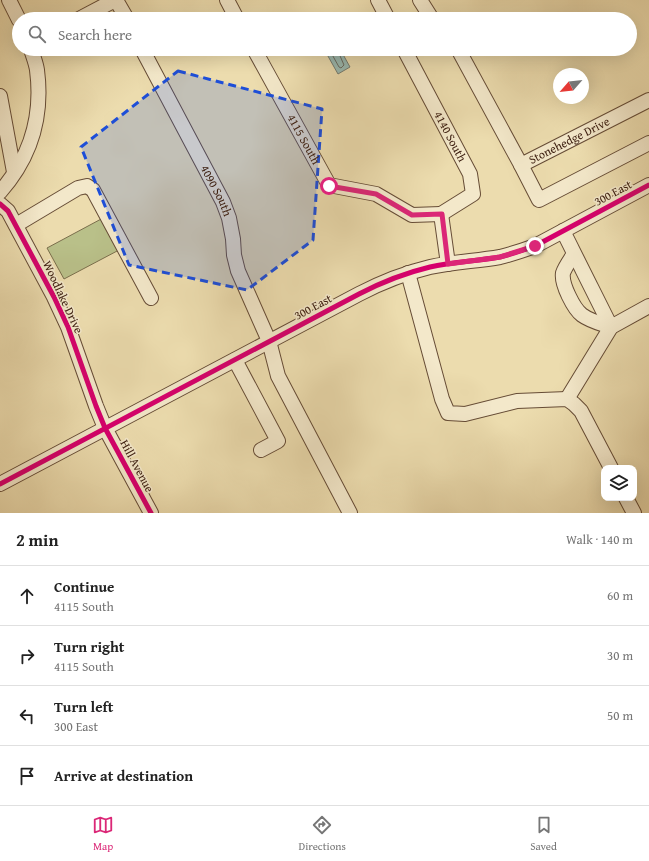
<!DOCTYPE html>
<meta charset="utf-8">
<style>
body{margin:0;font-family:"Gentium Book Plus",serif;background:#f2f2f2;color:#222}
.controls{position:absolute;right:12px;bottom:12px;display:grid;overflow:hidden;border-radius:8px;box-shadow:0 4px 16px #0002}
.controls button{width:36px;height:36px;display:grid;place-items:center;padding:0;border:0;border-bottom:1px solid #e0e0e0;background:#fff;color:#222;font:20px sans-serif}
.compass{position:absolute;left:553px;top:68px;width:36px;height:36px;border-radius:50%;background:#fff;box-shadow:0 4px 16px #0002;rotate:242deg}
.stop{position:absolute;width:12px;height:12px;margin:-9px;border:3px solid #db2777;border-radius:50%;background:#fff}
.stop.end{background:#db2777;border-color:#fff;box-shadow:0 1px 4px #0008}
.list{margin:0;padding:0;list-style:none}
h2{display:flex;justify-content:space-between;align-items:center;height:52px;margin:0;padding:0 16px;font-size:17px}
h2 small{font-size:13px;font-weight:400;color:#767676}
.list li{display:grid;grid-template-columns:26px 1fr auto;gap:12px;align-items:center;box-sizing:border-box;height:60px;padding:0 16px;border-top:1px solid #e0e0e0}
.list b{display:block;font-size:15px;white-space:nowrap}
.list p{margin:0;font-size:13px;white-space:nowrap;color:#767676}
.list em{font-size:13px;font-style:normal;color:#767676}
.icon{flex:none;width:22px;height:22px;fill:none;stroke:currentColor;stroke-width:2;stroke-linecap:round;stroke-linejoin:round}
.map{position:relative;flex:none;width:649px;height:513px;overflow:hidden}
.search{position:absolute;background:#fff;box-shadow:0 4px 16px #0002;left:12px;right:12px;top:12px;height:44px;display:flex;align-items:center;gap:10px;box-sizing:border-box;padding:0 14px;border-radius:22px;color:#767676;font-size:15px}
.sheet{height:292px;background:#fff}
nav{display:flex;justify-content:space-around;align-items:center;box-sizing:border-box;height:56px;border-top:1px solid #e0e0e0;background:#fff;font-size:11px;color:#767676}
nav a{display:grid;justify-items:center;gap:2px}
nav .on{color:#db2777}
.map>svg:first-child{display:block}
.green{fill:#b9c089;stroke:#7a6e4c}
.water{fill:#9abab2;stroke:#747b70}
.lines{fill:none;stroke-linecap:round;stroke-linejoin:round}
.shore{stroke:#6a6b60;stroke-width:1}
.minor-casing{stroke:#664c36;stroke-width:16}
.minor{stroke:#f3e8ca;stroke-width:14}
.cycleway-casing{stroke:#f3e8ca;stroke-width:8}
.cycleway{stroke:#d6006c;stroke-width:5}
.route{stroke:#db2777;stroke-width:5}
.marked{fill:#1d4ed8;fill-opacity:0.2;stroke:#1d4ed8;stroke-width:3;stroke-dasharray:8 5;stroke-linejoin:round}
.labels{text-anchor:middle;stroke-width:3;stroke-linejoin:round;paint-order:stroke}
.street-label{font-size:12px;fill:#3a1c0e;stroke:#f3e8ca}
</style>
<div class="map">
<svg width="649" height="513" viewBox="0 0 649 513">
<rect width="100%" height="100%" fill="#ecdcae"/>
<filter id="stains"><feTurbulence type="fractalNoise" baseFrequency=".005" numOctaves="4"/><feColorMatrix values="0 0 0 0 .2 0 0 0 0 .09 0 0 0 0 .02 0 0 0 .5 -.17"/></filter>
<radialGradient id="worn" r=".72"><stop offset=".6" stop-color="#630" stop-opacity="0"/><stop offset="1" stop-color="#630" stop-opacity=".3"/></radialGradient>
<path class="green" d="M103,218l16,32 -55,29 -17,-31z"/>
<path class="water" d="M324,49h16l10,18 -12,7z"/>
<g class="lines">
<path class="shore" d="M329,49l10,18 2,1 3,-3 -7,-16"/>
<g class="minor-casing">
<g id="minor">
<path d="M9,0l10,20"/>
<path d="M116,0l11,19"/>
<path d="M227,0l10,19"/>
<path d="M378,0l10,19"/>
<path d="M420,0l12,19"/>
<path d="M79,19l36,-19"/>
<path id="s1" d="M142,49l81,153 6,16 4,21 1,16 4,16 31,70 9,35 72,137"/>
<path id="s2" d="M254,49l75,136 47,9 36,21 29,-1 7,50"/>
<path id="s3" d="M404,49l66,125 3,20 -32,20"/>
<path id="s4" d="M458,49l63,116 128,-65"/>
<path d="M0,96l14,76"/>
<path d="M521,165l18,35 110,-57"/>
<path d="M0,192c31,-35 43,-76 37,-122 -1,-7 -4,-14 -6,-21"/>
<path d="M0,204l8,7 46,86 14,30 28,79 9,22 46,85"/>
<path d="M16,225l62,-37 9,-2 6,4 58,108"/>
<path d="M563,231l48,96"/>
<path d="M574,254c-4,6 -9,13 -11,19 -2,11 11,36 19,42 8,6 20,9 29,12"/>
<path d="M408,273l34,126 6,14 17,1 52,-13 50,-2 7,5 7,7 30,57"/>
<path d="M235,360l43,81 -17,9"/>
<path d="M567,399l44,-72 38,-21"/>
<path d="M0,484l359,-190c23,-12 46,-21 71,-27 23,-5 47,-6 70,-10 12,-3 24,-7 35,-11l114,-61"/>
<path d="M626,498l8,15"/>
</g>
</g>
<use href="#minor" class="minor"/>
<g class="cycleway-casing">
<g id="cycleway">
<path d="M0,204l8,7 46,86 14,30 28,79 9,22 46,85"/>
<path d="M0,484l359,-190c23,-12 46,-21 71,-27 23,-5 47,-6 70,-10 12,-3 24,-7 35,-11l114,-61"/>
</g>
</g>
<use href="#cycleway" class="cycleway"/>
</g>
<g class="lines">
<path class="route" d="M329,186l47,8 36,21 30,-1 6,50 52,-7 35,-11"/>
</g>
<path class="marked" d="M178,71l144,38 -9,131 -66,50 -118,-25 -48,-118z"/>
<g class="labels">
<g class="street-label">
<text dy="4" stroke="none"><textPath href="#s3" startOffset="99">4140 South</textPath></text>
<text dy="4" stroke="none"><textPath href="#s2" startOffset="103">4115 South</textPath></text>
<text dy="4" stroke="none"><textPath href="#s4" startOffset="186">Stonehedge Drive</textPath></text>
<text dy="4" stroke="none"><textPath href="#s1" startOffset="160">4090 South</textPath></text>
<text transform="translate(613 193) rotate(-28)" y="4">300 East</text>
<text transform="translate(63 297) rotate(65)" y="4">Woodlake Drive</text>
<text transform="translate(313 307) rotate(-28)" y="4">300 East</text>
<text transform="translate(137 466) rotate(62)" y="4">Hill Avenue</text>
</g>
</g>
<rect width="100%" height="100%" filter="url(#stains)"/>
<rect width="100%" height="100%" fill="url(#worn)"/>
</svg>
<div class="controls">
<button><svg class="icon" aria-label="layers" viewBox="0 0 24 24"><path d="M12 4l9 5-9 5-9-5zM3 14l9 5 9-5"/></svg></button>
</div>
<svg class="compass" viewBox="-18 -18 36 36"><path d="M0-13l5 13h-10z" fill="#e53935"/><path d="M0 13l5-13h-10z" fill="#767676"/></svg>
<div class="stop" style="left:329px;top:186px"></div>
<div class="stop end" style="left:535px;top:246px"></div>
<div class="search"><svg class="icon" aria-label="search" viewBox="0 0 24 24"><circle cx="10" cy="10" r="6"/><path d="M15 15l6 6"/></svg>Search here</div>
</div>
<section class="sheet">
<h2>2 min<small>Walk · 140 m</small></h2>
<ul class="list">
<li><svg class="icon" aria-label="ahead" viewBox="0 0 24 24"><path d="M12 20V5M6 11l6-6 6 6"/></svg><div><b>Continue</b><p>4115 South</p></div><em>60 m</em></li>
<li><svg class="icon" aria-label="right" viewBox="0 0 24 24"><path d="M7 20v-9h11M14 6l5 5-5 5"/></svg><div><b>Turn right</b><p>4115 South</p></div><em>30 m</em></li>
<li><svg class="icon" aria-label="left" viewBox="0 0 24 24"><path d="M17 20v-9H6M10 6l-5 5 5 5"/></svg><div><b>Turn left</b><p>300 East</p></div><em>50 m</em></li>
<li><svg class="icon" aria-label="arrive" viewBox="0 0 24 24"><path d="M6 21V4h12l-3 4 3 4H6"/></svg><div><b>Arrive at destination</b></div></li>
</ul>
</section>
<nav>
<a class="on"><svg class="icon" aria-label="map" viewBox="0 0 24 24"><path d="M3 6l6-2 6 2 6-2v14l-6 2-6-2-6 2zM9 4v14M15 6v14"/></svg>Map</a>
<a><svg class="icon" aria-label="directions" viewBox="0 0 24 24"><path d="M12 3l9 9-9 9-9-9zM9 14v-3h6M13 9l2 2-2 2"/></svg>Directions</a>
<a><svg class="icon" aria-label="saved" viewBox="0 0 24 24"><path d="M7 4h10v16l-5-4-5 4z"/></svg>Saved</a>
</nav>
